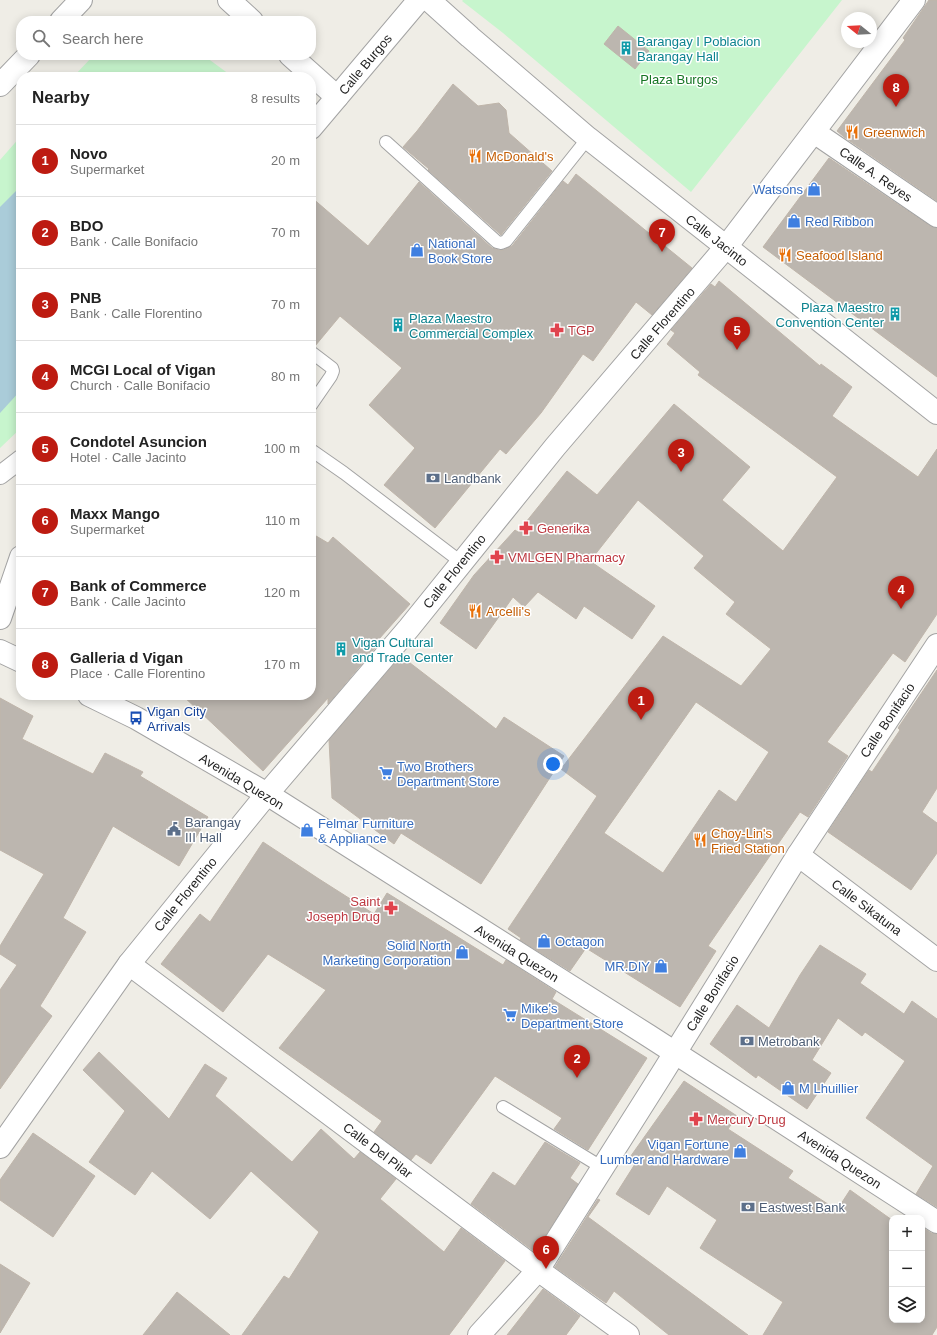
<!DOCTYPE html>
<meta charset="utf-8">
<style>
body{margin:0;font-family:Arial,sans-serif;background:#f2f2f2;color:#222}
.controls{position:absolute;right:12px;bottom:12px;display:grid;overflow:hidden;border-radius:8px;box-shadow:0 2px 10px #0003}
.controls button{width:36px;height:36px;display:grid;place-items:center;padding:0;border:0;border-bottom:1px solid #e0e0e0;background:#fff;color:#222;font:20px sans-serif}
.compass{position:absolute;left:841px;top:12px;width:36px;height:36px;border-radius:50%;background:#fff;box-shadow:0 2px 10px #0003;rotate:288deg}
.you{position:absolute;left:553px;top:764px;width:14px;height:14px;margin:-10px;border:3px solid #fff;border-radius:50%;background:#1a73e8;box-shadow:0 0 0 6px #1a73e833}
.badge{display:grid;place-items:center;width:26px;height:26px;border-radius:50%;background:#bd1b11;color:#fff;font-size:13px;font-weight:700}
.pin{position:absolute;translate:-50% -33px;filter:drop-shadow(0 1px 2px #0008)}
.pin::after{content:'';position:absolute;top:21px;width:14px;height:12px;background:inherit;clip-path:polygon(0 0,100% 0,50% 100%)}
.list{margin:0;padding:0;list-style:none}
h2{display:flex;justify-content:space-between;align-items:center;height:52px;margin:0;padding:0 16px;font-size:17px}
h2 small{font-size:13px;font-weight:400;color:#767676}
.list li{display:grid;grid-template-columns:26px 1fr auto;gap:12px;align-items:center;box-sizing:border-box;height:72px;padding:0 16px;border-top:1px solid #e0e0e0}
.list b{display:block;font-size:15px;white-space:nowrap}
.list p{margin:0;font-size:13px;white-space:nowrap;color:#767676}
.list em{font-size:13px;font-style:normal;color:#767676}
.icon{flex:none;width:22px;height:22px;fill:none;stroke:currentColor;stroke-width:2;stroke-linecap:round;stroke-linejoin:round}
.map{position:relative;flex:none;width:937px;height:1335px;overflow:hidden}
.search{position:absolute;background:#fff;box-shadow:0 2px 10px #0003;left:16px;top:16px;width:300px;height:44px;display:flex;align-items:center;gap:10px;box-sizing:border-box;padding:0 14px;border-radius:16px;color:#767676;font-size:15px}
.panel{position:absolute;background:#fff;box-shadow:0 2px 10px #0003;left:16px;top:72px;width:300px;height:628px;border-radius:16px}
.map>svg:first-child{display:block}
.park{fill:#c7f5cd}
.water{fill:#aaccd9}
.building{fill:#bcb6af;stroke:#bfb5aa;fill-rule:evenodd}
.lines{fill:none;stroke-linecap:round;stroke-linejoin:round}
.service-casing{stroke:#a3a3a3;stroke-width:14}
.pedestrian-casing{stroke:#a3a3a3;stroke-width:20}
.minor-casing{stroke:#a3a3a3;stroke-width:24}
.tertiary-casing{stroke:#a3a3a3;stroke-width:24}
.service{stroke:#fff;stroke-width:12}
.pedestrian{stroke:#fff;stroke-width:18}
.minor{stroke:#fff;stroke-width:22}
.tertiary{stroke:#fff;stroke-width:22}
.labels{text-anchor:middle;stroke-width:3;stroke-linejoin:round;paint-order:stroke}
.culture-label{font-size:13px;fill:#0d838f;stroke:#fff;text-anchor:start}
.street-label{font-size:13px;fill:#1f1f1f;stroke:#fff}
.park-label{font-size:13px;fill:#157523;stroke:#fff}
.food-label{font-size:13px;fill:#c56008;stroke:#fff;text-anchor:start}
.shop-label{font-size:13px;fill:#366cbe;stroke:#fff;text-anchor:start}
.health-label{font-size:13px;fill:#be3a42;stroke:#fff;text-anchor:start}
.service-label{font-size:13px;fill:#4e5e75;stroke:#fff;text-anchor:start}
.transit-label{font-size:13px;fill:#164399;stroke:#fff;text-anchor:start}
</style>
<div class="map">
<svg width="937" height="1335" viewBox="0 0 937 1335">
<rect width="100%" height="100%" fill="#efede6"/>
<g class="park">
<path d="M463,0h379l-151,192 -188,-159 -41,-32z"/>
<path d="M94,55h109l30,22h-160z"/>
<path d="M21,136v292l-21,20v-288z"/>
</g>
<path class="water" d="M21,186v204l-21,23v-206z"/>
<g class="building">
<path d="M929,0h8v201l-93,-64 -7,-6 68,-91 -2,-2z"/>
<path d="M618,26l31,25 -14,18 -31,-25z"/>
<path d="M453,84l25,22 21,-3 7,7 3,23 43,38 -51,64 -73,-65 1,-1 -26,-22 14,-16z"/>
<path d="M829,158l101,68 7,2v149l-174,-130z"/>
<path d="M576,174l116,94 -40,47 -16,-13 -43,59 -10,-7 -42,59 -35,41 -6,-5 -65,79 -51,-43 31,-37 -46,-43 33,-37 -62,-52 -25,30 -4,-1v-148l57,49 51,-64 73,66 7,2h4l9,-4 51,-65 5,4z"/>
<path d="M719,281l101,85 1,-2 31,23 -20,29 86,61 19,-28v165l-32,48 -12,-9 -66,89 21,14 -40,61 -8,-5 -92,134 8,5 -36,56 -94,-59 -16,23 -50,-31 1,-2 -13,-9 89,-133 -36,-27 102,-133 78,50 30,-37 -45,-35 9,-12 -41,-34 10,-12 -66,-56 -48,61 65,45 -23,33 -48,-33 -8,13 -38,-27 -14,15 -11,-10 -37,52 -36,-26 34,-48 41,-45 3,2 49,-61 30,24 77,-91 76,63 -28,33 61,51 54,-74 -139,-102 2,-3 -33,-28 8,-11 -4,-3 40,-46 4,3zM696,702l73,50 -33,50 -17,-12 -56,83 -59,-40z"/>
<path d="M311,533l17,10 5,-6 77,67 -31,35 2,2 -53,63v-6l-65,73 -81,-76h129z"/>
<path d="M401,656l95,73 8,-12 60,39 -83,128 -80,-51 -7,11 -62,-46 -3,-58z"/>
<path d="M937,670v118l-15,24 15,11v30l-26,37 -83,-58 41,-62 3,2 28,-42 -2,-2z"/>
<path d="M0,698l33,18 -11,23 71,35 12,-21 38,19 -3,4 68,41 -29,49 -66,-40 -50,92 23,14 -46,74 12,10 -52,73v-99l17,-25 -17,-11v-8l44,-72 -44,-24z"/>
<path d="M263,842l56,37 55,35 13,-21 116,72 3,-5 50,32 -4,7 95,59 -59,92 -34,-21 8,-11 -67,-42 -64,88 -15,-10 -5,6 -37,-28 8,-11 -103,-73 47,-58 -58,-36 -45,58 -62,-48 39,-50 10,8z"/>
<path d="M820,945l46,29 -6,9 44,31 8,-13 25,18v188l-21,-13 17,-28 -67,-48 39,-57 -40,-29 -3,4 -24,-18 -26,42 19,13 -24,36 -49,-34 -2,3 -46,-34 27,-39 32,23 31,-53z"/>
<path d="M99,1052l70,67 36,-55 22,14 -12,18 77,66 29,-33 33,30 6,-7 36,27 -16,20 64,53 17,-24 44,33 -56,74h-207l42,-59 5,3 30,-47 -68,-61 -41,48 -58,-48 -17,24 -46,-33 36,-51 -42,-41z"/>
<path d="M684,1081l53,35 -9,13 65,42 -5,7 49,32 13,-20 42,30v100h30v-93l9,6 6,1v93l-5,8h-169l20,-33 -83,-54 17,-28 -50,-34 -18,29 -33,-21 19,-30 -7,-4z"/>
<path d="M33,1133l62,43 -42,61 -53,-37v-20z"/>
<path d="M545,1142l35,21 -10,15 8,6 -43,68 -64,-48 22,-32 22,14z"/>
<path d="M598,1199l2,1 -12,17 160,118h-79l-55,-44 -8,12 -51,-36z"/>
<path d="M0,1264l30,19 -30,50z"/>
<path d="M543,1289l37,27 -14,19h-59z"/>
<path d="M177,1292l53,43h-87z"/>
</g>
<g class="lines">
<g class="service-casing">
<g id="service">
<path d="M386,142l111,100 4,1 5,-2 82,-103"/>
<path d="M311,352l21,16 1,3 -2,5 -20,29"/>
<path d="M311,450l33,23 117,89"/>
<path d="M503,1107l100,61"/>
</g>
</g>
<g class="pedestrian-casing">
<path id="pedestrian" d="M0,475l21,-16"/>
</g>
<g class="minor-casing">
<g id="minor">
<path d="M229,0l23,21"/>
<path d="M429,0l41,37 118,101 349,275"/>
<path d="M61,21l20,-21"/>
<path d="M290,55l47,42"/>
<path d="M0,85l29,-30"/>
<path d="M814,132l123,84"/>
<path d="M798,855l139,105"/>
<path d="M129,964l409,306 90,65"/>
<path d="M479,1335l59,-65 122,-193 138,-222 139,-210"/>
</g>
</g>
<g class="tertiary-casing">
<g id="tertiary">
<path d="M311,128l108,-128"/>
<path d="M0,618l21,-61"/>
<path d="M0,651l21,10"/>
<path d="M89,695l47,23 131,76 382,242 288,186"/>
<path d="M0,1147l129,-183 138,-170 142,-166 146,-181 171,-200 188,-247"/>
</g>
</g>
<use href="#service" class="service"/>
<use href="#pedestrian" class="pedestrian"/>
<use href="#minor" class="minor"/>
<use href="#tertiary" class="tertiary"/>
</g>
<defs>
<g id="building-bare" transform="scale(1.08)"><path d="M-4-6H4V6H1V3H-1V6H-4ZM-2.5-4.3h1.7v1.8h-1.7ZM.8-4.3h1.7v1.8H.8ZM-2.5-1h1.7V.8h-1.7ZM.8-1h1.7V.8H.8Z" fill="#0f9aa8" stroke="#fff" stroke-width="2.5" paint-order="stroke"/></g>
<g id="restaurant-bare" transform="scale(1.08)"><path d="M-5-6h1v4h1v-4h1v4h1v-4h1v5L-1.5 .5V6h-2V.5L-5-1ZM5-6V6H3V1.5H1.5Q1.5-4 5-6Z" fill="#e8710a" stroke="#fff" stroke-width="2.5" paint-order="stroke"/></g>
<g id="shop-bare" transform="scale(1.08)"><path d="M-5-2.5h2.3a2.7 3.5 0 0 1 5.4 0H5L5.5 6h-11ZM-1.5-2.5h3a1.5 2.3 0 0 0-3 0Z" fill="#3f7fe0" stroke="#fff" stroke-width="2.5" paint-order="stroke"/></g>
<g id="pharmacy-bare" transform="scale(1.08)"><path d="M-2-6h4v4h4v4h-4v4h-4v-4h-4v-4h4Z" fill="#e0444e" stroke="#fff" stroke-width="2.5" paint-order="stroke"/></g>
<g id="bank-bare" transform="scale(1.08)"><path d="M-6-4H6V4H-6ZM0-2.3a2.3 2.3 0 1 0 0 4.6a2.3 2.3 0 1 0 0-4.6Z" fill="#5c6f8a" stroke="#fff" stroke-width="2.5" paint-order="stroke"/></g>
<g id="bus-bare" transform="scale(1.08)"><path d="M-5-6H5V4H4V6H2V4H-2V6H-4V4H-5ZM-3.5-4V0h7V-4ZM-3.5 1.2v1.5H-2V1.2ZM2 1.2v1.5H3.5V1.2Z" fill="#1a4fb4" stroke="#fff" stroke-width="2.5" paint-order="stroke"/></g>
<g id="supermarket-bare" transform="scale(1.08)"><path d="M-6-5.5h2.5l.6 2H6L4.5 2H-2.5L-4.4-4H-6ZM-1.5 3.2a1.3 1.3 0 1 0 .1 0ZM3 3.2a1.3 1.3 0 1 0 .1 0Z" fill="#3f7fe0" stroke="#fff" stroke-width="2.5" paint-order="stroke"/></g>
<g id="civic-bare" transform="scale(1.08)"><path d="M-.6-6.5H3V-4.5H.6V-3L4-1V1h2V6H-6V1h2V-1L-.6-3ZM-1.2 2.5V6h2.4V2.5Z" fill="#5c6f8a" stroke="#fff" stroke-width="2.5" paint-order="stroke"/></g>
</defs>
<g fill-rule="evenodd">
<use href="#building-bare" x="626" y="48"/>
<use href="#restaurant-bare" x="852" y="132"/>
<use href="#restaurant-bare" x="475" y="156"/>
<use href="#shop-bare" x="814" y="189"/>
<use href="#shop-bare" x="794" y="221"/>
<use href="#shop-bare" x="417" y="250"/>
<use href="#restaurant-bare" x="785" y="255"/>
<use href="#building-bare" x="895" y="314"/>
<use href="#building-bare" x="398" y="325"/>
<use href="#pharmacy-bare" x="557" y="330"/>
<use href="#bank-bare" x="433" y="478"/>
<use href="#pharmacy-bare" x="526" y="528"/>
<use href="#pharmacy-bare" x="497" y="557"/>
<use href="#restaurant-bare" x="475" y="611"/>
<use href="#building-bare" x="341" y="649"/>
<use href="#bus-bare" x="136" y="718"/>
<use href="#supermarket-bare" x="386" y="773"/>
<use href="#civic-bare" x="174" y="829"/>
<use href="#shop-bare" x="307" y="830"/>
<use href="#restaurant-bare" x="700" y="840"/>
<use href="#pharmacy-bare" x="391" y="908"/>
<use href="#shop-bare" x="544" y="941"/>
<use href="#shop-bare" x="462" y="952"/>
<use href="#shop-bare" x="661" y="966"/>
<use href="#supermarket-bare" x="510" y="1015"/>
<use href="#bank-bare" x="747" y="1041"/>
<use href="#shop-bare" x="788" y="1088"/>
<use href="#pharmacy-bare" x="696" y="1119"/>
<use href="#shop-bare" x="740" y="1151"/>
<use href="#bank-bare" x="748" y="1207"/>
</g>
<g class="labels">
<g class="culture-label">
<text x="637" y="46">Barangay I Poblacion<tspan x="637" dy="15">Barangay Hall</tspan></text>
<text x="884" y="312" text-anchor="end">Plaza Maestro<tspan x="884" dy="15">Convention Center</tspan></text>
<text x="409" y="323">Plaza Maestro<tspan x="409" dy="15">Commercial Complex</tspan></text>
<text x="352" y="647">Vigan Cultural<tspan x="352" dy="15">and Trade Center</tspan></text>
</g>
<g class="street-label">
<text transform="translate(365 64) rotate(-50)" y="5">Calle Burgos</text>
<text transform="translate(876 174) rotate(35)" y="5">Calle A. Reyes</text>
<text transform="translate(717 240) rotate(38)" y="5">Calle Jacinto</text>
<text transform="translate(662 323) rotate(-49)" y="5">Calle Florentino</text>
<text transform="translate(454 571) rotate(-51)" y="5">Calle Florentino</text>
<text transform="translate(887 720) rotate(-56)" y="5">Calle Bonifacio</text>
<text transform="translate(242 781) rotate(31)" y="5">Avenida Quezon</text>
<text transform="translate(185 894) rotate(-51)" y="5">Calle Florentino</text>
<text transform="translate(867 907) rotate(37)" y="5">Calle Sikatuna</text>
<text transform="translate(517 953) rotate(32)" y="5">Avenida Quezon</text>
<text transform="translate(712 993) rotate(-58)" y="5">Calle Bonifacio</text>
<text transform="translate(378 1150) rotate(37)" y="5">Calle Del Pilar</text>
<text transform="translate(840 1159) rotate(33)" y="5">Avenida Quezon</text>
</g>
<g class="park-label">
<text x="679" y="84">Plaza Burgos</text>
</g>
<g class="food-label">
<text x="863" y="137">Greenwich</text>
<text x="486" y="161">McDonald's</text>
<text x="796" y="260">Seafood Island</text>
<text x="486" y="616">Arcelli's</text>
<text x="711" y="838">Choy-Lin's<tspan x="711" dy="15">Fried Station</tspan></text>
</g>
<g class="shop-label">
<text x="803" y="194" text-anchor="end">Watsons</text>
<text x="805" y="226">Red Ribbon</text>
<text x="428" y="248">National<tspan x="428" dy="15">Book Store</tspan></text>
<text x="397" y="771">Two Brothers<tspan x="397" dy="15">Department Store</tspan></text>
<text x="318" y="828">Felmar Furniture<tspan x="318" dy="15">&amp; Appliance</tspan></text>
<text x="555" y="946">Octagon</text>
<text x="451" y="950" text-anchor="end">Solid North<tspan x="451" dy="15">Marketing Corporation</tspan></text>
<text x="650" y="971" text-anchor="end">MR.DIY</text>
<text x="521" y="1013">Mike's<tspan x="521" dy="15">Department Store</tspan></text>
<text x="799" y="1093">M Lhuillier</text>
<text x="729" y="1149" text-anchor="end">Vigan Fortune<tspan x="729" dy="15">Lumber and Hardware</tspan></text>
</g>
<g class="health-label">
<text x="568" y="335">TGP</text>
<text x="537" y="533">Generika</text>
<text x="508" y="562">VMLGEN Pharmacy</text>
<text x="380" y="906" text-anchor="end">Saint<tspan x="380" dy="15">Joseph Drug</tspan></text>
<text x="707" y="1124">Mercury Drug</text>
</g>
<g class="service-label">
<text x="444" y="483">Landbank</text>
<text x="185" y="827">Barangay<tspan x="185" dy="15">III Hall</tspan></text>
<text x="758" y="1046">Metrobank</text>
<text x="759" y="1212">Eastwest Bank</text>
</g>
<g class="transit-label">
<text x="147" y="716">Vigan City<tspan x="147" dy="15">Arrivals</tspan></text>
</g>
</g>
</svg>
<div class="controls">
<button>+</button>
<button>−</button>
<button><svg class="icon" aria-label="layers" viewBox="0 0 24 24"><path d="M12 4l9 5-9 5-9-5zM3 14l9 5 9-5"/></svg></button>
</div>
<svg class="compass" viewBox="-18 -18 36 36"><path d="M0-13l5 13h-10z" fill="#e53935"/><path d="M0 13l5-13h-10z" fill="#767676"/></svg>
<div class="you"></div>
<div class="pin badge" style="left:641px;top:720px">1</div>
<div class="pin badge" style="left:577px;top:1078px">2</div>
<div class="pin badge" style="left:681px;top:472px">3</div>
<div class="pin badge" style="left:901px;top:609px">4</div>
<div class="pin badge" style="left:737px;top:350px">5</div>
<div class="pin badge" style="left:546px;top:1269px">6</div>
<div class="pin badge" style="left:662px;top:252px">7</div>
<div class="pin badge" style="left:896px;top:107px">8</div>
<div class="search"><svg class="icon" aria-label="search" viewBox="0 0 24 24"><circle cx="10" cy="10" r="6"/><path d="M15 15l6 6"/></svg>Search here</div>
<section class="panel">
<h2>Nearby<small>8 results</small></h2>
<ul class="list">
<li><span class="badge">1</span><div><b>Novo</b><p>Supermarket</p></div><em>20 m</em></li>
<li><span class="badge">2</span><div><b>BDO</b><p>Bank · Calle Bonifacio</p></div><em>70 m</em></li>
<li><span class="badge">3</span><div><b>PNB</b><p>Bank · Calle Florentino</p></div><em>70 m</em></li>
<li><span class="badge">4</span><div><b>MCGI Local of Vigan</b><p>Church · Calle Bonifacio</p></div><em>80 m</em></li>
<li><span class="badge">5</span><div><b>Condotel Asuncion</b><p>Hotel · Calle Jacinto</p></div><em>100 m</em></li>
<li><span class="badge">6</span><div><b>Maxx Mango</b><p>Supermarket</p></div><em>110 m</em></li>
<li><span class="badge">7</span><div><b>Bank of Commerce</b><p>Bank · Calle Jacinto</p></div><em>120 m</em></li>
<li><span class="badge">8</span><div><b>Galleria d Vigan</b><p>Place · Calle Florentino</p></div><em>170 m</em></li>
</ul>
</section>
</div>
